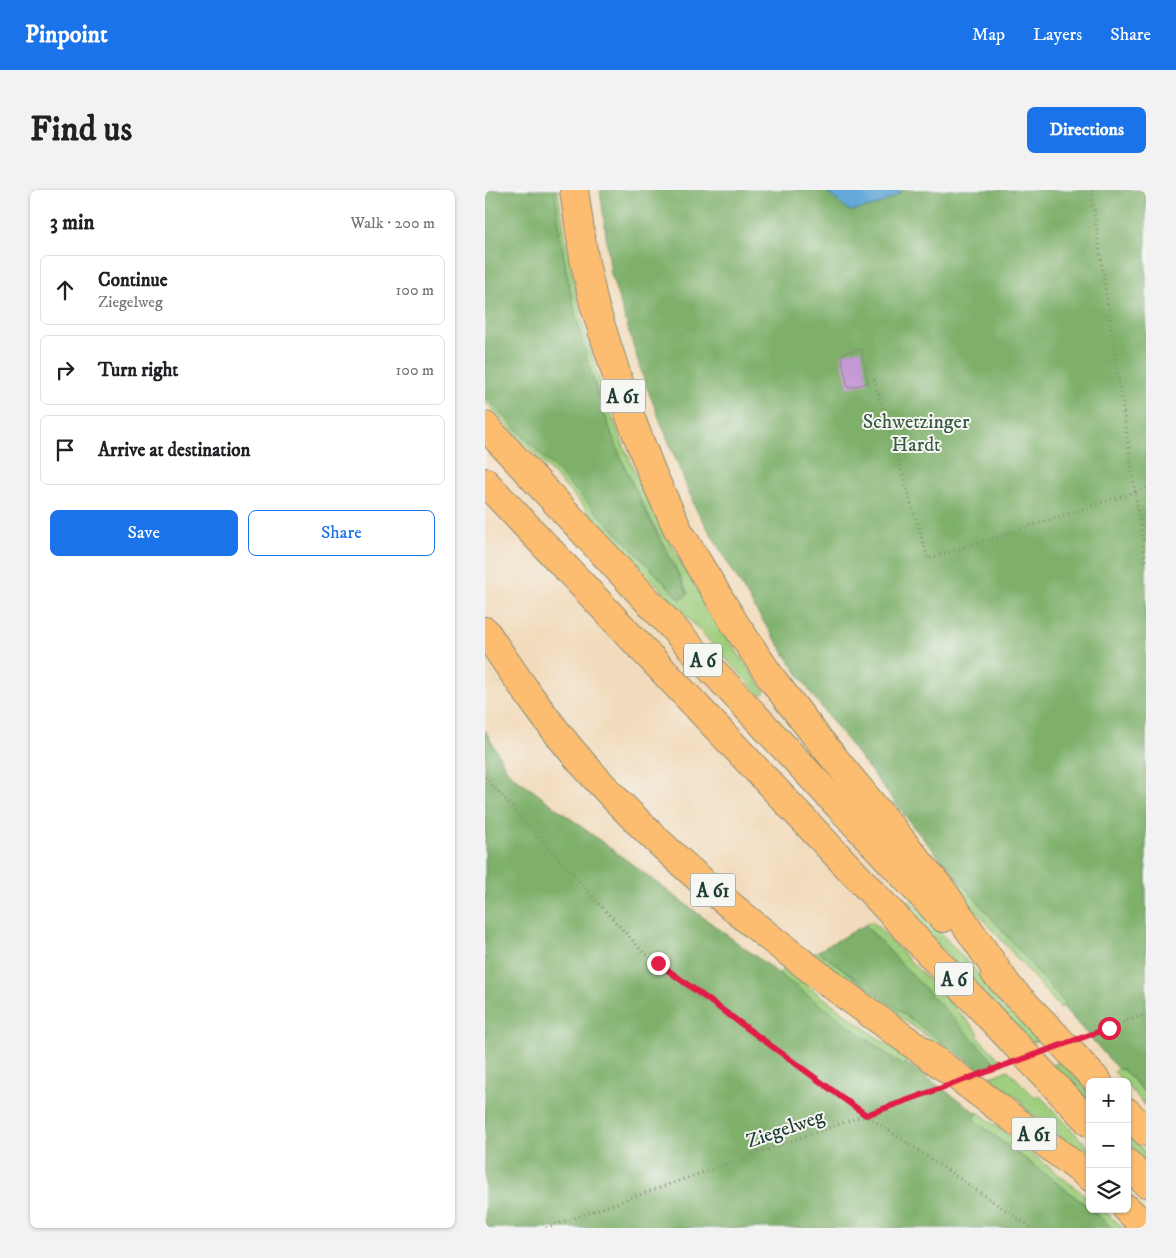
<!DOCTYPE html>
<meta charset="utf-8">
<style>
body{margin:0;font-family:"IM FELL DW Pica",serif;background:#f2f2f2;color:#202124}
.controls{position:absolute;right:15px;bottom:15px;display:grid;overflow:hidden;border-radius:8px;box-shadow:0 1px 4px #0004}
.controls button{width:45px;height:45px;display:grid;place-items:center;padding:0;border:0;border-bottom:1px solid #e0e0e0;background:#fff;color:#202124;font:25px sans-serif}
.stop{position:absolute;width:15px;height:15px;margin:-11px;border:4px solid #e11d48;border-radius:50%;background:#fff}
.stop.end{background:#e11d48;border-color:#fff;box-shadow:0 1px 5px #0008}
.list{margin:0;padding:0;list-style:none}
h2{display:flex;justify-content:space-between;align-items:center;height:65px;margin:0;padding:0 20px;font-size:21px}
h2 small{font-size:16px;font-weight:400;color:#757577}
.list li{display:grid;grid-template-columns:32px 1fr auto;gap:15px;align-items:center;box-sizing:border-box;height:70px;margin:0 10px 10px;padding:0 10px;border:1px solid #e0e0e0;border-radius:8px}
.list b{display:block;font-size:19px;white-space:nowrap}
.list p{margin:0;font-size:16px;white-space:nowrap;color:#757577}
.list em{font-size:16px;font-style:normal;color:#757577}
.actions{display:flex;gap:10px;padding:15px 20px}
.actions a{flex:1;padding:11px 0;border:1px solid #1a73e8;border-radius:8px;text-align:center;font-size:18px;color:#1a73e8}
.actions .main{background:#1a73e8;color:#fff}
.icon{flex:none;width:28px;height:28px;fill:none;stroke:currentColor;stroke-width:2;stroke-linecap:round;stroke-linejoin:round}
.map{position:relative;flex:none;width:661px;height:1038px;overflow:hidden;border-radius:8px}
header{display:flex;align-items:center;gap:30px;box-sizing:border-box;height:70px;padding:0 25px;background:#1a73e8;color:#fff}
header strong{font-size:24px}
nav{display:flex;gap:28px;margin-inline-start:auto;font-size:18px}
.intro{display:flex;align-items:center;justify-content:space-between;box-sizing:border-box;height:120px;padding:0 30px}
h1{margin:0;font-size:35px}
.button{padding:12px 22px;border-radius:8px;background:#1a73e8;color:#fff;font-size:18px;font-weight:700}
main{display:flex;gap:30px;padding:0 30px}
aside{flex:1;background:#fff;border-radius:8px;box-shadow:0 1px 4px #0004}
.map>svg:first-child{display:block}
.green{fill:#9ecd7b;stroke:#5e8558}
.forest{fill:#7eb06b;stroke:#4e7650}
.water{fill:#65a9da;stroke:#427387}
.building{fill:#c497d5}
.lines{fill:none;stroke-linecap:round;stroke-linejoin:round}
.highway-casing{stroke:#888c78;stroke-width:30}
.path{stroke:#888c78;stroke-width:3;stroke-dasharray:1 4;stroke-linecap:butt}
.highway{stroke:#fcbd6f;stroke-width:28}
.highway-bridge-casing{stroke:#888c78;stroke-width:30;stroke-linecap:butt}
.highway-bridge{stroke:#fcbd6f;stroke-width:28}
.route{stroke:#e11d48;stroke-width:6}
.labels{text-anchor:middle;stroke-width:4;stroke-linejoin:round;paint-order:stroke}
.shield{fill:#f6f6f2;stroke:#60746d;stroke-width:1}
.shield-label{font-size:19px;font-weight:bold;fill:#1f3d34}
.park-label{font-size:20px;fill:#385a42;stroke:#f6f6f2}
.street-label{font-size:20px;fill:#1f3d34;stroke:#f6f6f2}
</style>
<header>
<strong>Pinpoint</strong>
<nav><a>Map</a><a>Layers</a><a>Share</a></nav>
</header>
<div class="intro"><h1>Find us</h1><a class="button">Directions</a></div>
<main>
<aside>
<h2>3 min<small>Walk · 200 m</small></h2>
<ul class="list">
<li><svg class="icon" aria-label="ahead" viewBox="0 0 24 24"><path d="M12 20V5M6 11l6-6 6 6"/></svg><div><b>Continue</b><p>Ziegelweg</p></div><em>100 m</em></li>
<li><svg class="icon" aria-label="right" viewBox="0 0 24 24"><path d="M7 20v-9h11M14 6l5 5-5 5"/></svg><div><b>Turn right</b></div><em>100 m</em></li>
<li><svg class="icon" aria-label="arrive" viewBox="0 0 24 24"><path d="M6 21V4h12l-3 4 3 4H6"/></svg><div><b>Arrive at destination</b></div></li>
</ul>
<div class="actions"><a class="main">Save</a><a>Share</a></div>
</aside>
<div class="map">
<svg width="661" height="1038" viewBox="0 0 661 1038">
<rect width="100%" height="100%" fill="#f6f6f2"/>
<filter id="ink" filterUnits="userSpaceOnUse"><feTurbulence type="fractalNoise" baseFrequency=".02" numOctaves="2"/><feDisplacementMap in="SourceGraphic" scale="10" xChannelSelector="R" yChannelSelector="G"/><feConvolveMatrix kernelMatrix="1 2 1 2 8 2 1 2 1" color-interpolation-filters="sRGB"/></filter>
<filter id="wash" filterUnits="userSpaceOnUse"><feTurbulence type="fractalNoise" baseFrequency=".0096" numOctaves="4" result="noise"/><feDisplacementMap in="SourceGraphic" scale="20" xChannelSelector="R" yChannelSelector="G"/><feGaussianBlur stdDeviation="1.12" result="paint"/><feColorMatrix in="noise" values="0 0 0 0 0 0 0 0 0 0 0 0 0 0 0 0 0 1.4 0 .05"/><feComposite in="paint" operator="in"/></filter>
<g filter="url(#wash)">
<rect width="100%" height="100%" fill="#f2dbbc"/>
<g class="green">
<path d="M70,0h3c8,57 19,115 35,170 36,121 99,230 172,332l-5,3 -275,-294v-5l195,203 8,-5c-19,-44 -45,-85 -64,-129 -36,-87 -60,-181 -69,-275z"/>
<path d="M470,684l111,130 -6,4 -112,-130z"/>
<path d="M425,710l130,140 -9,3 -131,-138z"/>
<path d="M387,731l107,112 -2,3 27,28 -6,2 -133,-141z"/>
<path d="M333,761l134,98 -3,3 -137,-98z"/>
<path d="M300,779l123,91 -5,6 -125,-92z"/>
<path d="M576,872l29,31v14l-40,-41z"/>
<path d="M633,879h4l24,25v12l-19,-21v-3h-3l-10,-10z"/>
<path d="M523,880l28,28 3,-3 51,54v11l-69,-55 2,-3 -33,-25z"/>
<path d="M493,922l112,87v9l-116,-88z"/>
<path d="M642,943l19,20v13l-19,-20z"/>
<path d="M606,1019h11l21,19h-11z"/>
</g>
<g class="forest">
<path d="M0,0h70c9,94 33,188 69,275 19,44 42,86 64,129l-8,5 -195,-203z"/>
<path d="M115,0h224l26,20 45,-14 8,-6h243v904l-23,-25h-5l-55,-62 2,-3 -150,-175 -102,-133 -58,-87 -60,-102 -50,-124 -34,-109z"/>
<path d="M0,540l23,42 395,294 3,-3 71,50 -3,7 113,86 25,22h-627z"/>
<path d="M380,735l133,141 -15,6 -165,-121z"/>
</g>
<path class="water" d="M339,0h79c-16,14 -33,18 -53,21z"/>
<g id="blocks">
<path class="building" d="M376,159l7,34 -20,5 -7,-34z"/>
</g>
</g>
<g filter="url(#ink)">
<use href="#blocks" fill-opacity="0" stroke="#888c78" stroke-width="1"/>
<g class="lines">
<g class="highway-casing">
<g id="highway">
<path d="M89,0l10,68 10,46 34,107 24,62 26,57 57,94 37,55 44,57 126,154 65,95"/>
<path d="M0,236l458,492"/>
<path d="M0,292l533,565"/>
<path d="M0,441c31,46 62,92 98,133 106,120 238,215 367,307"/>
<path d="M510,783l58,60"/>
<path d="M587,864l26,28"/>
<path d="M552,877l53,56"/>
<path d="M493,902l112,85"/>
<path d="M642,922l19,20"/>
<path d="M642,973l19,20"/>
<path d="M642,1019l19,18"/>
</g>
</g>
<g class="path">
<path d="M389,189l54,180 207,-67 -44,-302"/>
<path d="M661,298l-11,4 11,70"/>
<path d="M0,587l157,174 224,164 166,113"/>
<path d="M600,846l61,-22"/>
<path d="M502,882l20,-8"/>
<path d="M61,1038l392,-139"/>
</g>
<use href="#highway" class="highway"/>
<g class="highway-bridge-casing">
<g id="highway-bridge">
<path d="M568,843l19,21"/>
<path d="M533,857l19,20"/>
<path d="M465,881l28,21"/>
</g>
</g>
<use href="#highway-bridge" class="highway-bridge"/>
</g>
</g>
<g class="lines" filter="url(#ink)">
<path class="route" d="M173,773l208,152 243,-87"/>
</g>
<g class="labels">
<g class="shield">
<rect x="115.5" y="189.5" width="45" height="33" rx="4"/>
<rect x="199" y="453.5" width="38" height="33" rx="4"/>
<rect x="205.5" y="683.5" width="45" height="33" rx="4"/>
<rect x="450" y="772.5" width="38" height="33" rx="4"/>
<rect x="526.5" y="927.5" width="45" height="33" rx="4"/>
</g>
<g class="shield-label">
<text x="138" y="213">A 61</text>
<text x="218" y="477">A 6</text>
<text x="228" y="707">A 61</text>
<text x="469" y="796">A 6</text>
<text x="549" y="951">A 61</text>
</g>
<g class="park-label">
<text x="431" y="238">Schwetzinger<tspan x="431" dy="23">Hardt</tspan></text>
</g>
<g class="street-label">
<text transform="translate(300 938) rotate(-19)" y="7">Ziegelweg</text>
</g>
</g>
</svg>
<div class="controls">
<button>+</button>
<button>−</button>
<button><svg class="icon" aria-label="layers" viewBox="0 0 24 24"><path d="M12 4l9 5-9 5-9-5zM3 14l9 5 9-5"/></svg></button>
</div>
<div class="stop" style="left:624px;top:838px"></div>
<div class="stop end" style="left:173px;top:773px"></div>
</div>
</main>
